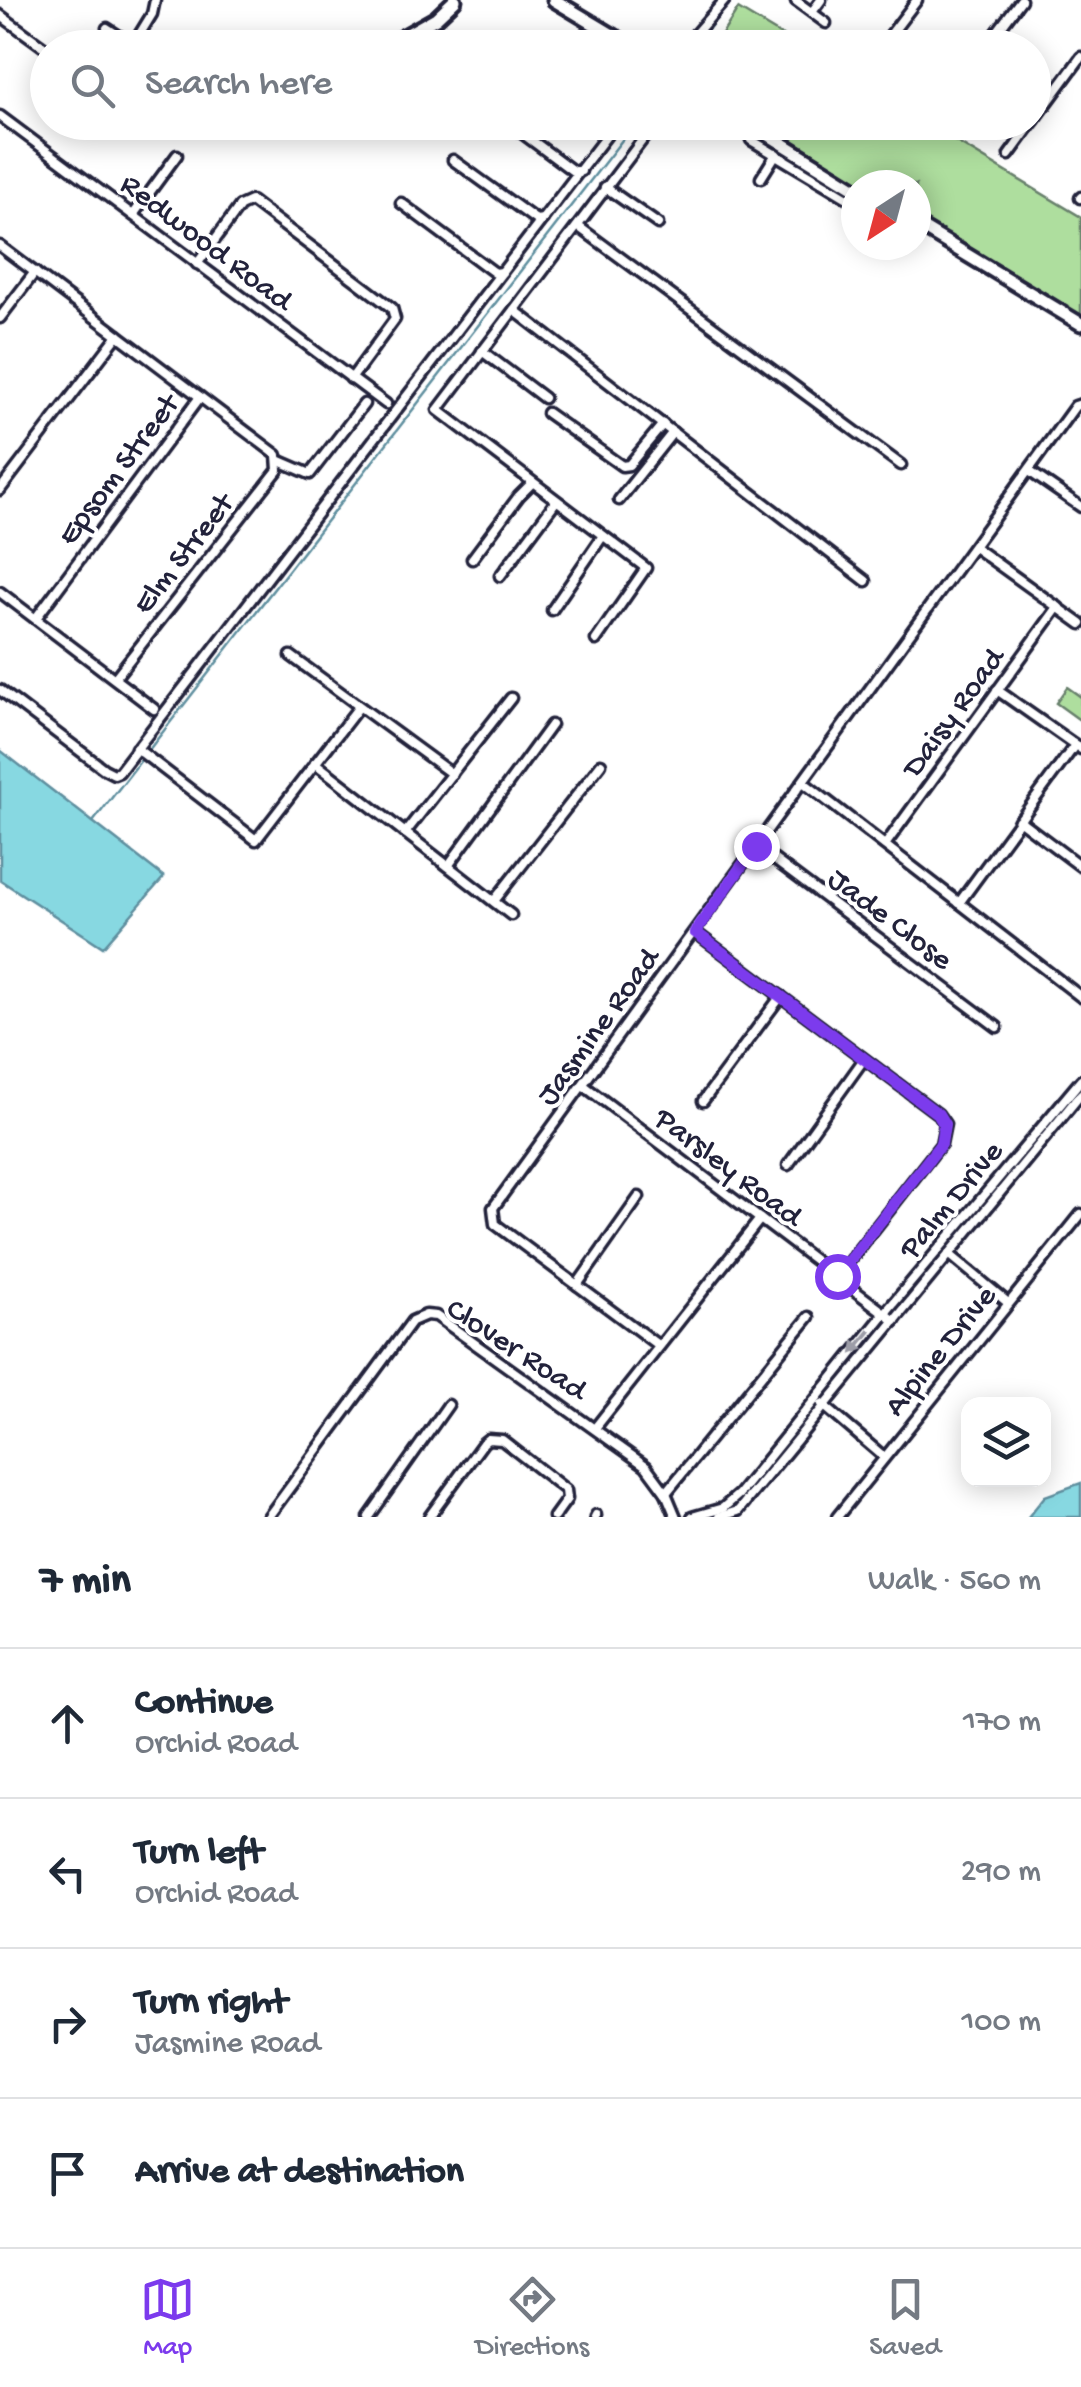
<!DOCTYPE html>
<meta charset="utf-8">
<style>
body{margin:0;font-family:"Gochi Hand",sans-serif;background:#f6f6f7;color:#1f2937}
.controls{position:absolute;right:30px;bottom:30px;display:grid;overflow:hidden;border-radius:20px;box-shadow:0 5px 25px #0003}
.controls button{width:90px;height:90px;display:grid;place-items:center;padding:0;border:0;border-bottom:2px solid #e0e1e3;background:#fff;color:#1f2937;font:50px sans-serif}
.compass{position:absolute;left:841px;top:170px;width:90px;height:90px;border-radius:50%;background:#fff;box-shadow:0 5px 25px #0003;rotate:216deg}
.stop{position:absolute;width:30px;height:30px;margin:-22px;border:8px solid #7c3aed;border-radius:50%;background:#fff}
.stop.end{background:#7c3aed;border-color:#fff;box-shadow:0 2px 10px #0008}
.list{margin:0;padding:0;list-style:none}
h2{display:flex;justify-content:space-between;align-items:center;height:130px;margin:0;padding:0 40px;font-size:42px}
h2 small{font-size:32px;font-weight:400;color:#747a83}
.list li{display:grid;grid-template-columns:65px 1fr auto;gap:30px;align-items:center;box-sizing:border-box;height:150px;padding:0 40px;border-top:2px solid #e0e1e3}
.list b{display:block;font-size:38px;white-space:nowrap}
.list p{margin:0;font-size:32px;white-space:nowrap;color:#747a83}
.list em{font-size:32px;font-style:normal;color:#747a83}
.icon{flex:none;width:55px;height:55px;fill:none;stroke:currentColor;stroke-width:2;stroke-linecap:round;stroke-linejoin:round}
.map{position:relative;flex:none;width:1081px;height:1517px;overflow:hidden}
.search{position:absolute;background:#fff;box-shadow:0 5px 25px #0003;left:30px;right:30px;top:30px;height:110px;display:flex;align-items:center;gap:25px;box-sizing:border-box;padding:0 35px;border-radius:55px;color:#747a83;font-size:38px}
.sheet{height:730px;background:#fff}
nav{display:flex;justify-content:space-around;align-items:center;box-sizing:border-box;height:140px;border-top:2px solid #e0e1e3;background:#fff;font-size:28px;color:#747a83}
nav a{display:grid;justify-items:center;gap:5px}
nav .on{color:#7c3aed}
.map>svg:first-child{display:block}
.green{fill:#aede9e;stroke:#68806c;stroke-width:2.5}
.water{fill:#87d8e1;stroke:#5f8f9f;stroke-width:2.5}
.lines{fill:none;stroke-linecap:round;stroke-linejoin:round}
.stream{stroke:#5f8f9f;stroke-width:2.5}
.street-casing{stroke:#22223b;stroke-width:15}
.secondary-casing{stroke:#22223b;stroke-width:19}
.street{stroke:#fff;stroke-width:8}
.secondary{stroke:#fff;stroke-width:11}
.oneway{fill:#9c9ca7}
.route{stroke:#7c3aed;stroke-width:12}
.labels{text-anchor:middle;stroke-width:8;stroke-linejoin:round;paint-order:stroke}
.street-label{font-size:32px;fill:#22223b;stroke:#fff}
</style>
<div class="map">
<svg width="1081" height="1517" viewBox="0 0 1081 1517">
<rect width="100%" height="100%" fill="#fff"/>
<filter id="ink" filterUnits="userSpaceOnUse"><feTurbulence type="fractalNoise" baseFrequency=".01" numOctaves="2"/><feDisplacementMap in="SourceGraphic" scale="20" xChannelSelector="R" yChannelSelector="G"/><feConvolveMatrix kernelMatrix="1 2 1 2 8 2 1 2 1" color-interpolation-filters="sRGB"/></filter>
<g filter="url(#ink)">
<g class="green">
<path d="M738,9l63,38h-87z"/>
<path d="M742,123h183l156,94v108l-165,-101v-39h-60v4z"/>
<path d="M1067,687l14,10v24l-25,-18z"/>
</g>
<g class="water">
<path d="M0,750l164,127 -61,70 -103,-67z"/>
<path d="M1081,1483v34h-53l17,-21z"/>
</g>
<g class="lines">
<g class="stream">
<path d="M694,48l37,-48"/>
<path d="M93,822l543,-700"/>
</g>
<g class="street-casing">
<g id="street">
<path d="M796,1l30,22"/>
<path d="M812,12l9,-12"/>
<path d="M0,15l48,35"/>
<path d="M107,28l26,17 19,-31 3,-14"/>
<path d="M882,46l35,-46"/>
<path d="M683,48l42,-48"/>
<path d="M985,48l36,-48"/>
<path d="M0,116l386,288"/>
<path d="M1034,121l47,-64"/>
<path d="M507,122l66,49h8"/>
<path d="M596,122l9,7h8"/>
<path d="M751,140l105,63"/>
<path d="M1009,155l24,-33"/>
<path d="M453,160l83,60 7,-1"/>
<path d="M761,178l15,-24"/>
<path d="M605,187l53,37"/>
<path d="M1080,198l1,-1"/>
<path d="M401,203l94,70 7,-1"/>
<path d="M133,215l44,-60"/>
<path d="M579,227l322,238"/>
<path d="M0,246l277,209 1,15 -163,208"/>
<path d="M197,264l43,-58 11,-5 141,107 3,11 -44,60"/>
<path d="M514,310l352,271"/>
<path d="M0,318l35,-46"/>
<path d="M482,351l62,47"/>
<path d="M547,413l75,53 7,-1 34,-41"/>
<path d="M280,461l30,13 54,-70"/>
<path d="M1029,471l52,36"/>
<path d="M0,490l118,-155"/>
<path d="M619,500l54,-68"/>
<path d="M974,547l107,77"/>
<path d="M472,559l47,-63 13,-13"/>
<path d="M500,576l56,-75"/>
<path d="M0,592l154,117"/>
<path d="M552,610l50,-73"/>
<path d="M36,618l164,-221"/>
<path d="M596,640l50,-72 -208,-158 218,-288"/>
<path d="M291,656l161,118"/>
<path d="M0,690l104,79 10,5 5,-2 498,-650"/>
<path d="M997,690l84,59"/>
<path d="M136,748l120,92 102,-132"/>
<path d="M315,763l196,152"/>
<path d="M803,782l278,215"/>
<path d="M1019,820l61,46"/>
<path d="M405,833l106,-135"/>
<path d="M885,845l173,-238"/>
<path d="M756,846l241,181"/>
<path d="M448,866l103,-141"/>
<path d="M494,901l107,-137"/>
<path d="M959,903l116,-158"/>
<path d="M695,932l243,182 7,10 -4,20 -104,133"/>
<path d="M583,1085l312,236"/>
<path d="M703,1101l78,-105"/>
<path d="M788,1165l76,-106"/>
<path d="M949,1254l58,48"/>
<path d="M577,1285l62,-88"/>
<path d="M659,1346l-164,-122 -2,-16 582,-802 6,-2"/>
<path d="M822,1404l62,53"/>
<path d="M595,1428l165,-209"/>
<path d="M666,1493l143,-176"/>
<path d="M268,1517l144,-196 14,-6 10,1 210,150 20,27 10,24"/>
<path d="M369,1517l79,-112"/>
<path d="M429,1517l54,-74 5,-4 14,1 64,50 1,9 -13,18"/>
<path d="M595,1517l1,-2"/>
<path d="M692,1517l31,-9 16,-14 146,-181 196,-233"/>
<path d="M719,1517l19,-6 343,-417"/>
<path d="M837,1517l244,-303"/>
</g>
</g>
<g class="secondary-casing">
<g id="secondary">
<path d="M554,0l80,48"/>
<path d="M383,48l53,-30 19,-18"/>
<path d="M748,122l108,67"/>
<path d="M916,224l165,100"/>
</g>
</g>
<use href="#street" class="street"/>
<use href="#secondary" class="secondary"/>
</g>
<defs><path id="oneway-solid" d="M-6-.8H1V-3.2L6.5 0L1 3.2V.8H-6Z" transform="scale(2.5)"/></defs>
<use class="oneway" href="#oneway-solid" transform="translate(861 1342) rotate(129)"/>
</g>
<g class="lines" filter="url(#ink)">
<path class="route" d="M756,846l-61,86 243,182 6,10 -3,20 -104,132"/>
</g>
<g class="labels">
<g class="street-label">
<text transform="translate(208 240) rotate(37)" y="11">Redwood Road</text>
<text transform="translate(116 468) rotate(-53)" y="11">Epsom Street</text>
<text transform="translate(181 552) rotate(-52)" y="11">Elm Street</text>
<text transform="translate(951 711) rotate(-54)" y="11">Daisy Road</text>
<text transform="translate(892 917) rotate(37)" y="11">Jade Close</text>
<text transform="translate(596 1025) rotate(-54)" y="11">Jasmine Road</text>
<text transform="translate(730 1165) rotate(37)" y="11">Parsley Road</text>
<text transform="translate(949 1198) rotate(-50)" y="11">Palm Drive</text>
<text transform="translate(518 1347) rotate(33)" y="11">Clover Road</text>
<text transform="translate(938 1349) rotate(-51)" y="11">Alpine Drive</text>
</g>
</g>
</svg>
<div class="controls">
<button><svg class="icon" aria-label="layers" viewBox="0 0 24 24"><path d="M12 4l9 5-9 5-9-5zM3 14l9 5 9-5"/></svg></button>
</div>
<svg class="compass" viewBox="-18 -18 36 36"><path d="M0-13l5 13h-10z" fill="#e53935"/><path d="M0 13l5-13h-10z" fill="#747a83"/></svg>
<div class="stop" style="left:837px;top:1276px"></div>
<div class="stop end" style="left:756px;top:846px"></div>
<div class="search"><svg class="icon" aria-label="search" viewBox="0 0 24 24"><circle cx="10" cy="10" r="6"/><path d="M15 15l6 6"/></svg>Search here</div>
</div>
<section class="sheet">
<h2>7 min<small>Walk · 560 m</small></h2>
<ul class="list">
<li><svg class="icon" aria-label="ahead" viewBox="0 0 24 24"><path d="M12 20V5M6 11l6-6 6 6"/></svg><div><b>Continue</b><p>Orchid Road</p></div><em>170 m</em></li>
<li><svg class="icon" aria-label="left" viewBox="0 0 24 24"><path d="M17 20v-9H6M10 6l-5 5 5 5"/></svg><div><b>Turn left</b><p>Orchid Road</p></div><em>290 m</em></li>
<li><svg class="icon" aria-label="right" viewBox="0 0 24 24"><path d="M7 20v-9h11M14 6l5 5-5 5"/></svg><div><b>Turn right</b><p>Jasmine Road</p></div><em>100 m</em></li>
<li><svg class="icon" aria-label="arrive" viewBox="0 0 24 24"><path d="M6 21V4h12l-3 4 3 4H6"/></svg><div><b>Arrive at destination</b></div></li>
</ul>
</section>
<nav>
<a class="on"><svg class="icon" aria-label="map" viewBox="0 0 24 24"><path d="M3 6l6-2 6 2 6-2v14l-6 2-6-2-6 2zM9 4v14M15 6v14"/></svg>Map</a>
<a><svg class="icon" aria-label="directions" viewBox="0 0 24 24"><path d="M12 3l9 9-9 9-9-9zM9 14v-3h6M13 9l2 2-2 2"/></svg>Directions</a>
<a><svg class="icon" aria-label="saved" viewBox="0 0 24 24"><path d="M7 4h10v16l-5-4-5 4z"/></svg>Saved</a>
</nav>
